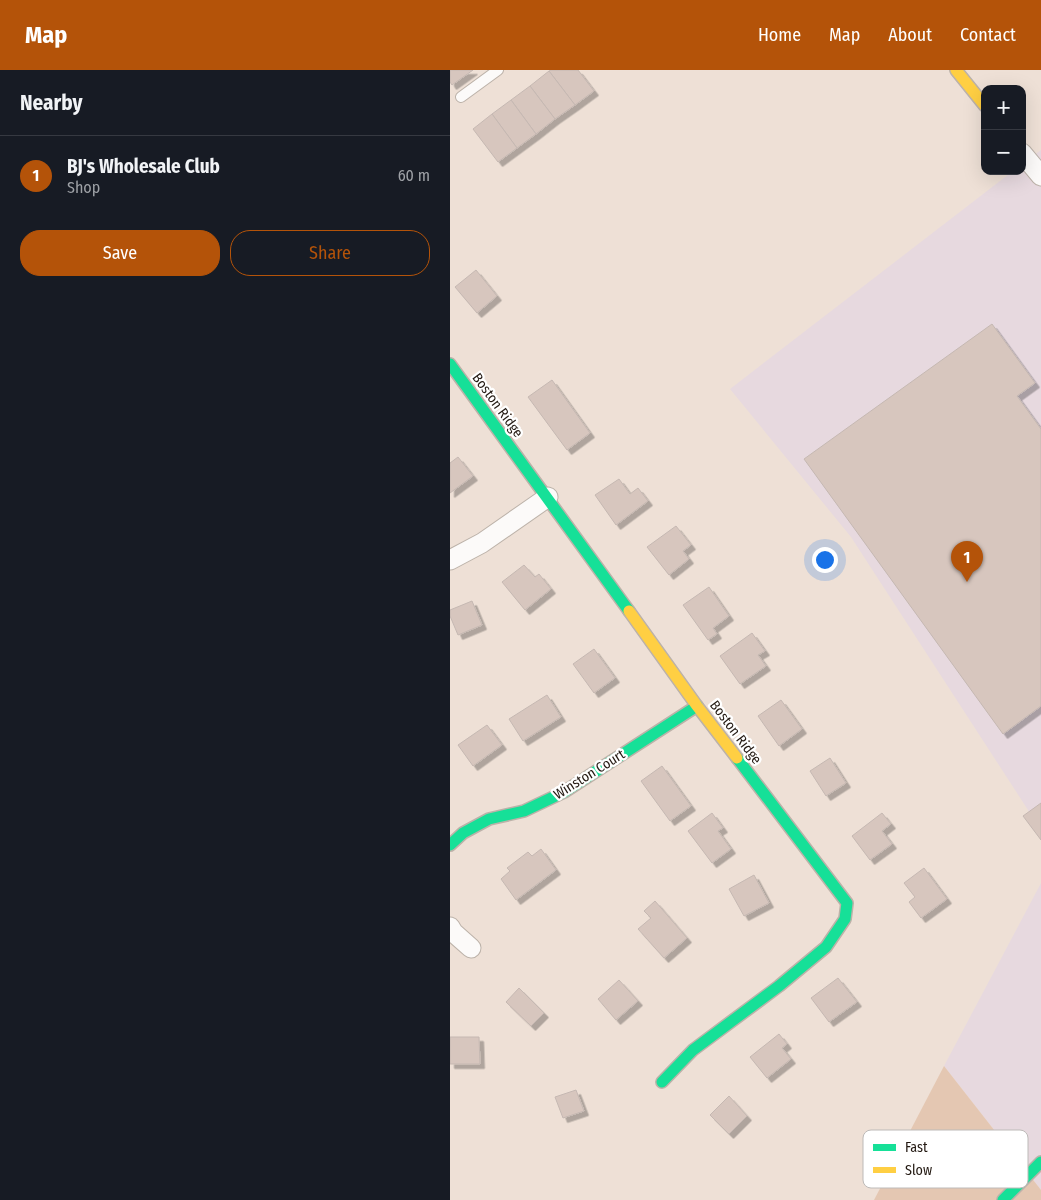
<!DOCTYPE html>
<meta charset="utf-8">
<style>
body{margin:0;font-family:"Fira Sans Condensed",sans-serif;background:#242831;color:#f1f3f6}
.controls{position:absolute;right:15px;top:15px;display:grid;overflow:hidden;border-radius:10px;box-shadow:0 5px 20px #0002}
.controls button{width:45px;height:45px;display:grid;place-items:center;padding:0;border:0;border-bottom:1px solid #363941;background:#171b24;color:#f1f3f6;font:25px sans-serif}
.you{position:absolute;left:374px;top:489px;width:18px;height:18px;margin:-12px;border:4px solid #fff;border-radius:50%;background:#1a73e8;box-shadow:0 0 0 8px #1a73e833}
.badge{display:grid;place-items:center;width:32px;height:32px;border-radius:50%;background:#b45309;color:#fff;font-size:16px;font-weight:700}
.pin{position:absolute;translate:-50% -41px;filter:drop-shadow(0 1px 2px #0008)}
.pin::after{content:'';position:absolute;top:26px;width:18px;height:15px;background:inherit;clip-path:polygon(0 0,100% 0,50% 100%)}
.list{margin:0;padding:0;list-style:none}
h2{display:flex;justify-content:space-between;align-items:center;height:65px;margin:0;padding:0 20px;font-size:21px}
h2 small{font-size:16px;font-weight:400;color:#9ea1a6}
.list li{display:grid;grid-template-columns:32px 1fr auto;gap:15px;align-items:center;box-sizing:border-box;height:80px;padding:0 20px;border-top:1px solid #363941}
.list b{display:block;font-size:19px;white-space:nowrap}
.list p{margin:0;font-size:16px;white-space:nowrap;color:#9ea1a6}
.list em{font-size:16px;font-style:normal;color:#9ea1a6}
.actions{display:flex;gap:10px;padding:15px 20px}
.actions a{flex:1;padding:11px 0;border:1px solid #b45309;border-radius:20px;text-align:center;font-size:18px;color:#b45309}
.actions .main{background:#b45309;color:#fff}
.map{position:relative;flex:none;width:591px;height:1130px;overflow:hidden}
header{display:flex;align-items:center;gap:30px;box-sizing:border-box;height:70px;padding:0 25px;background:#b45309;color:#fff}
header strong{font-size:24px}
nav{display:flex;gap:28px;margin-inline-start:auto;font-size:18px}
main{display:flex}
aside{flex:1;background:#171b24}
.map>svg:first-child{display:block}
.commercial{fill:#e7d9df}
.green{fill:#e4c7b2}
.building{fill:#d7c6be;stroke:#c5b8b2;filter:url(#shadow)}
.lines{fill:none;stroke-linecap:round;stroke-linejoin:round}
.lane-casing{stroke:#bcb2a9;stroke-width:12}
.street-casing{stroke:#bcb2a9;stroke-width:21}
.fast-casing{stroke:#bcb2a9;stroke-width:14}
.slow-casing{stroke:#bcb2a9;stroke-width:14}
.lane{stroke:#fcfaf9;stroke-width:10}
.street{stroke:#fcfaf9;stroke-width:19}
.fast{stroke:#16e098;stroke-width:11}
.slow{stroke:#ffcf43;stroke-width:11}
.labels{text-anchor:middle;stroke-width:4.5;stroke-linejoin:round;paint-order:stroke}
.street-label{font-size:14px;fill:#231912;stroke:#fff}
.key{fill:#fff;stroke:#bdbab8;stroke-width:1}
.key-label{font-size:14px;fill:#231912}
</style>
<header>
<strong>Map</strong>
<nav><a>Home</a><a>Map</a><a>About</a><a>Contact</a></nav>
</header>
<main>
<aside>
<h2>Nearby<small></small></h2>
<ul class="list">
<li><span class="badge">1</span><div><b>BJ's Wholesale Club</b><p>Shop</p></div><em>60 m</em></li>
</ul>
<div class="actions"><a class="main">Save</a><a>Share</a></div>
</aside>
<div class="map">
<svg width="591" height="1130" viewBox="0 0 591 1130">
<defs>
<filter id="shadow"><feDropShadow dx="4.5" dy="4.5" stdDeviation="0" flood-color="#0004"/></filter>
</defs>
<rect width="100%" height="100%" fill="#eee0d6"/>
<g class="commercial">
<path d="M591,80v680l-190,-293 -121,-148 283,-218h9v-7z"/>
<path d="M591,813v307l-97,-124z"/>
</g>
<path class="green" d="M494,996l97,124v10h-167z"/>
<g class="building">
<path d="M0,0h23l-21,15 -2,-3z"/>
<path d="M101,0h27l16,21 -19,14 -26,-34z"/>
<path d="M99,1l26,34 -20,14 -25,-33z"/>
<path d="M80,16l25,33 -19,15 -25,-34z"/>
<path d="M61,30l25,34 -19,14 -25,-34z"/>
<path d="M42,44l25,34 -19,14 -25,-33z"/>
<path d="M26,200l21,26 -20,17 -22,-26z"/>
<path d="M542,254l43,59 -18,13 24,33v277l-38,28 -199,-275z"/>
<path d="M102,310l38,53 -23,17 -39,-53z"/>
<path d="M8,387l15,19 -23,17v-30z"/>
<path d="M169,409l11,15 8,-6 10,13 -32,24 -21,-30z"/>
<path d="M226,456l15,19 -8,6 6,8 -20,16 -22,-28z"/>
<path d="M74,495l11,12 4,-3 12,15 -26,21 -23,-28z"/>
<path d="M259,517l20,29 -16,12 4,6 -9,6 -25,-35z"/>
<path d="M22,531l10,24 -24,10 -8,-19v-6z"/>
<path d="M302,563l13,18 -7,4 8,11 -26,18 -20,-28z"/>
<path d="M144,579l21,29 -21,15 -21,-29z"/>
<path d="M97,625l14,22 -38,24 -14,-22z"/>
<path d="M331,630l21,29 -23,17 -21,-30z"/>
<path d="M37,655l15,20 -29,21 -15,-21z"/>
<path d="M380,688l16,25 -20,13 -16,-25z"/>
<path d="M212,696l29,40 -21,15 -29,-40z"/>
<path d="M591,733v37l-18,-24z"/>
<path d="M262,743l11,15 -5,3 13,18 -19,14 -24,-32z"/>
<path d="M432,743l9,11 -9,7 10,13 -22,16 -18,-24z"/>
<path d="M91,779l15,21 -40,30 -15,-21 9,-8 -3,-3 21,-16 4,4z"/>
<path d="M474,798l23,31 -26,19 -12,-16 6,-5 -11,-14z"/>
<path d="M304,805l15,28 -25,13 -15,-27z"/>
<path d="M205,831l32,37 -23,20 -26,-29 13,-11 -7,-7z"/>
<path d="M388,908l19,24 -28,20 -18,-24z"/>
<path d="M169,910l19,21 -22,19 -18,-21z"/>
<path d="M69,918l25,25 -13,13 -25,-24z"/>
<path d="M329,964l8,10 -5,4 9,11 -24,19 -17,-21z"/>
<path d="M0,967h29l1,27h-30z"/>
<path d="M126,1020l8,21 -21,7 -8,-21z"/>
<path d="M279,1026l18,20 -18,18 -19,-19z"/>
</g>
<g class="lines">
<g class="lane-casing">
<path id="lane" d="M11,27l37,-27"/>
</g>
<g class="street-casing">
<g id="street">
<path d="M572,83l19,23"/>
<path d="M0,490l32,-17 66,-46"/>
<path d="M0,857l3,5 18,16"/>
</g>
</g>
<g class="fast-casing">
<g id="fast">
<path d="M0,294l179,247"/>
<path d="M0,775l13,-12 26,-14 35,-8 40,-19 133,-86"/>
<path d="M212,1012l31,-32 86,-64 47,-39 19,-28 2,-16 -110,-145"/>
<path d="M553,1130l38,-38"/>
</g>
</g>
<g class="slow-casing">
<g id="slow">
<path d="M506,0l29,36"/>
<path d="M179,541l68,95 40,52"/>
</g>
</g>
<use href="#lane" class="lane"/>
<use href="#street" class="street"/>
<use href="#fast" class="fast"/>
<use href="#slow" class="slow"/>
</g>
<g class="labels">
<g class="street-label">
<text transform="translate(48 335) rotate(54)" y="5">Boston Ridge</text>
<text transform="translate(286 662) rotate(53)" y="5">Boston Ridge</text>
<text transform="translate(139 704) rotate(-32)" y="5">Winston Court</text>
</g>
</g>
<rect x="413" y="1060" width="165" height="58" rx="8" class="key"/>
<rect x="423" y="1074" width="23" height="7" fill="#16e098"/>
<rect x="423" y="1097" width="23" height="6" fill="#ffcf43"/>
<g class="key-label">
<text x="455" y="1082">Fast</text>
<text x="455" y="1105">Slow</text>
</g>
</svg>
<div class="controls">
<button>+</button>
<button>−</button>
</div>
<div class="you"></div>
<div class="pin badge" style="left:517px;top:512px">1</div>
</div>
</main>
